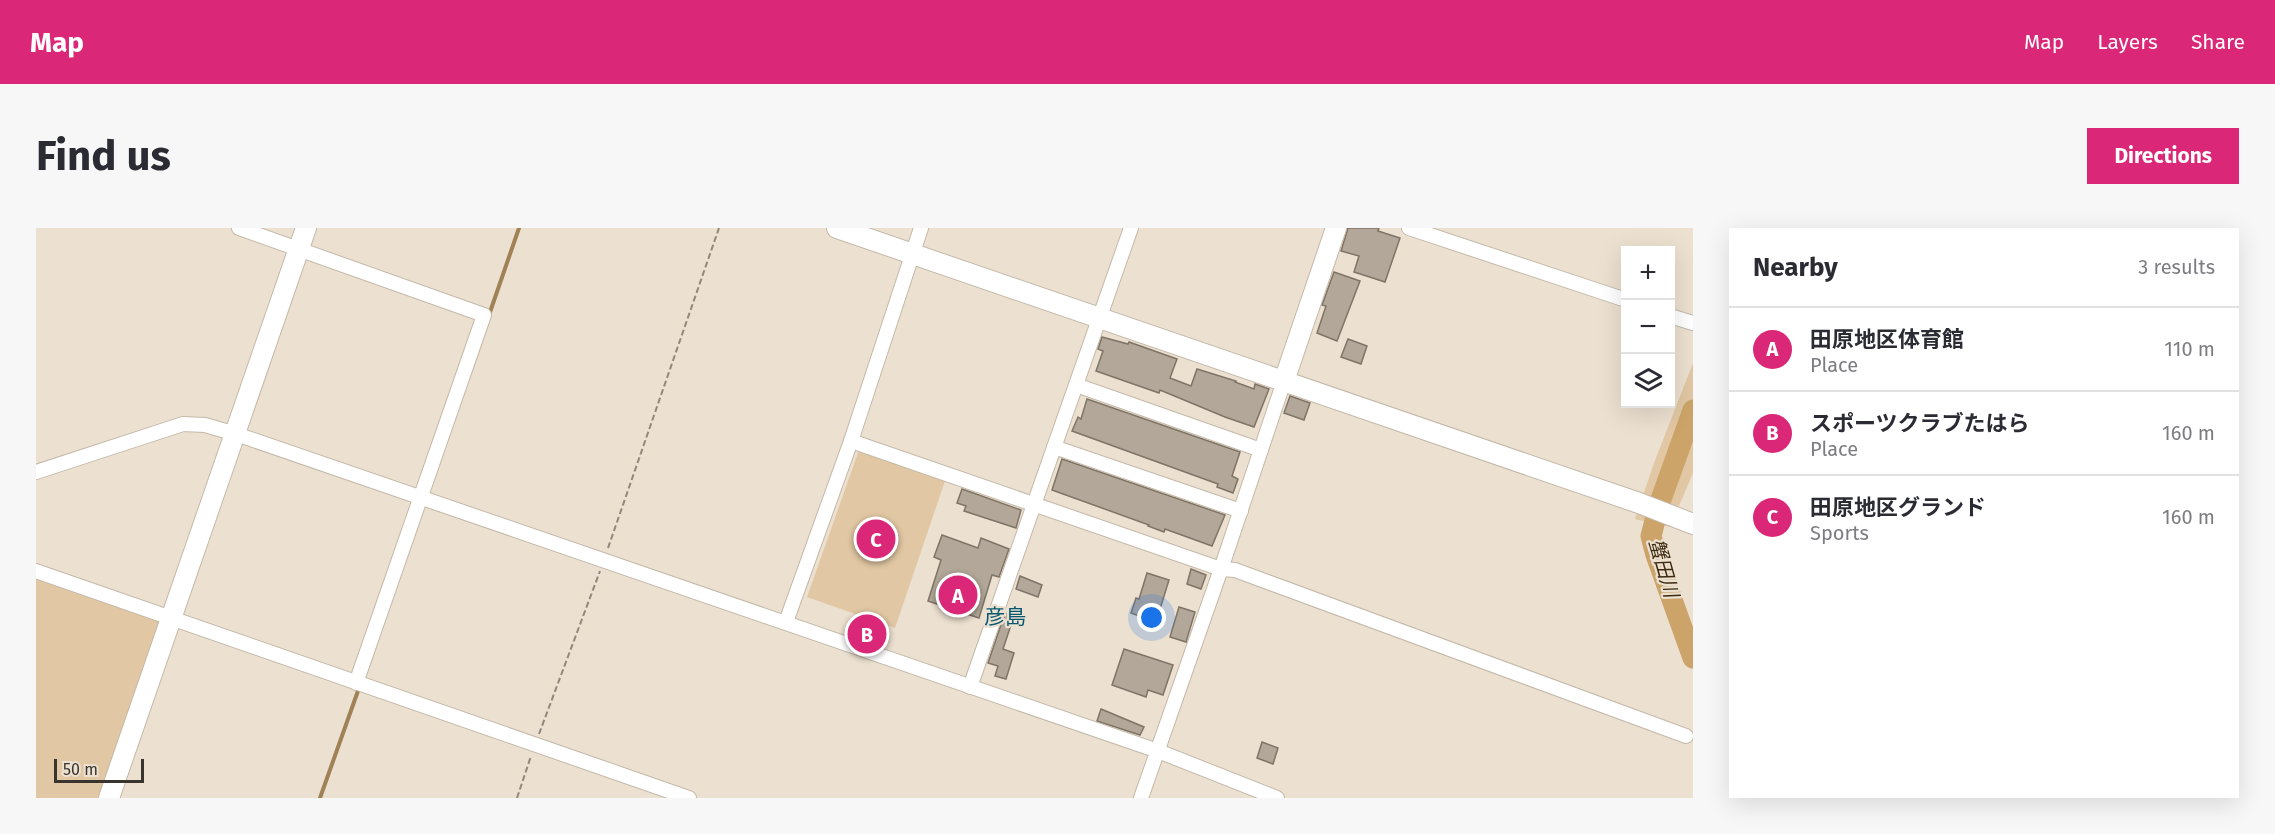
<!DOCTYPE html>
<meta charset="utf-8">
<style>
body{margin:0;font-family:"Fira Sans","Noto Sans JP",sans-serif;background:#f7f7f7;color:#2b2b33}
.controls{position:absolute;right:18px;top:18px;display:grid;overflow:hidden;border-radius:0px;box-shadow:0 6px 24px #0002}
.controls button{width:54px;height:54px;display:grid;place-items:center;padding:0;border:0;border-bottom:2px solid #e1e1e2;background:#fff;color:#2b2b33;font:30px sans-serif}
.scale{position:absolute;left:18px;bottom:15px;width:90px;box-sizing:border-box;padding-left:6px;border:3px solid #39342e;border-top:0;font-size:16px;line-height:21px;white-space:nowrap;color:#39342e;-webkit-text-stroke:4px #ece0d0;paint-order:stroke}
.you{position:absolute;left:1116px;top:390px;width:21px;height:21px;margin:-15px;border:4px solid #fff;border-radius:50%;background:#1a73e8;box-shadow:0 0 0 9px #1a73e833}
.badge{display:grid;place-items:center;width:39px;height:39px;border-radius:50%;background:#db2777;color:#fff;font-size:20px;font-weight:700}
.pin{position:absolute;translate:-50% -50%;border:3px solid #fff;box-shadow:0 2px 6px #0006}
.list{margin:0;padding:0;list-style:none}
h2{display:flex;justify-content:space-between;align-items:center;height:78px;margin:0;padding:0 24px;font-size:26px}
h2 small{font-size:20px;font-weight:400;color:#7c7c81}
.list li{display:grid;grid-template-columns:39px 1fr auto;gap:18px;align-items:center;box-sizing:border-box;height:84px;padding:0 24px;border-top:2px solid #e1e1e2}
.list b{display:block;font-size:22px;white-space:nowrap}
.list p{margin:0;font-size:20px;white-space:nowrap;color:#7c7c81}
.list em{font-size:20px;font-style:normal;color:#7c7c81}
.icon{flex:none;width:33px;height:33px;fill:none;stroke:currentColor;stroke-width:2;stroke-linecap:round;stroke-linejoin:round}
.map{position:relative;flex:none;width:1657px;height:570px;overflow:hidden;border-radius:0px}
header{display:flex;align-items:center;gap:36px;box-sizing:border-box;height:84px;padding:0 30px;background:#db2777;color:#fff}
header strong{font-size:28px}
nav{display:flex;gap:33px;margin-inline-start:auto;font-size:21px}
.intro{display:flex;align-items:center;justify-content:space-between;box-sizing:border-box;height:144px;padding:0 36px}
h1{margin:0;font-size:42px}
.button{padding:15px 27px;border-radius:0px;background:#db2777;color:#fff;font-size:21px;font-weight:700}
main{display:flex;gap:36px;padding:0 36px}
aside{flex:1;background:#fff;border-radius:0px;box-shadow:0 6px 24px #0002}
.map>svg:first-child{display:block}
.green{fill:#e1c7a3}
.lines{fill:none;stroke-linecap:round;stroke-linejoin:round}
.stream{stroke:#a08257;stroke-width:4}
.river{stroke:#cca469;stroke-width:21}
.building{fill:#b2a798;stroke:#7f7466;stroke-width:1.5}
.street-casing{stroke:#c4b9a9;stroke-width:16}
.secondary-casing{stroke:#c4b9a9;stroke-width:22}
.path{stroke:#90887d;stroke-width:2;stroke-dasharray:6 3;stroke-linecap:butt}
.street{stroke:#fff;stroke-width:14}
.secondary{stroke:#fff;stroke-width:20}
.labels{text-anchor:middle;stroke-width:4.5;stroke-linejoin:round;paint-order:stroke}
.water-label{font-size:20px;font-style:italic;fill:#3e2c12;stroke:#ece0d0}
.quarter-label{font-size:21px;fill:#065871;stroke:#ece0d0}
</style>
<header>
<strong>Map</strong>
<nav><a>Map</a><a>Layers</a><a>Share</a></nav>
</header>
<div class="intro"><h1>Find us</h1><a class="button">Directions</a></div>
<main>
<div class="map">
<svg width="1657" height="570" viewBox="0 0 1657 570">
<rect width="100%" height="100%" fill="#ece0d0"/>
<g class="green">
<path d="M1657,135v110l-23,54 -35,-8 19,-56z"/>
<path d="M823,222l86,31 -50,147 -88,-31z"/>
<path d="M0,348l127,45 -60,177h-67z"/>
</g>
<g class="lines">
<g class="stream">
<path d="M453,87l30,-87"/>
<path d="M284,570l39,-110"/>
</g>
<path class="river" d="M1657,182l-34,95 -8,31 5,19 37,103"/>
</g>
<g class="building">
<path d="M1312,0h31l-1,3 22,7 -15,44 -31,-10 5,-16 -18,-5z"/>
<path d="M1298,44l26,9 -23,60 -20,-8 9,-27 -4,-1z"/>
<path d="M1066,109l26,7 1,-2 48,17 -7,19 21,8 6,-17 39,12 -1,1 19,7 1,-5 14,5 -15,38 -29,-10 -65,-27 -1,3 -63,-22 7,-20 -5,-2z"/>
<path d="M1312,111l19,7 -6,18 -20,-7z"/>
<path d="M1254,168l20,7 -6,17 -20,-7z"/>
<path d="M1051,171l153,53 -8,24 6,3 -5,14 -16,-6 1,-3 -146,-53 6,-14 3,2z"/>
<path d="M1026,231l163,56 -13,31 -47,-17 -1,3 -16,-6 1,-1 -97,-35z"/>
<path d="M926,261l59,21 -5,18 -52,-17 2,-5 -9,-3z"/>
<path d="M906,307l36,13 3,-10 28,11 -10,28 -7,-2 -13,43 -51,-17 13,-41 -7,-3z"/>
<path d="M1155,341l15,6 -5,14 -14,-5z"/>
<path d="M1111,345l22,7 -13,42 -25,-9 5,-15 3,1z"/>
<path d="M984,348l22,9 -4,12 -22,-8z"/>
<path d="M1143,379l16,5 -9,30 -16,-5z"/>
<path d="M969,385l9,3 -11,33 11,4 -8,26 -11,-3 3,-10 -10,-3z"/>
<path d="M817,395l31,10 -4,12 -31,-10z"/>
<path d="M1088,421l49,16 -10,30 -15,-5 -2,7 -34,-12z"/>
<path d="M1065,481l43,18 -4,8 -43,-14z"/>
<path d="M1226,514l16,6 -5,16 -16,-6z"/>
</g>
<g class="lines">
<g class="street-casing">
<g id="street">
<path d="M203,0l245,87 -128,368"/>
<path d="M1373,0l217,72"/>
<path d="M1634,88l23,7"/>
<path d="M1040,157l185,65"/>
<path d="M815,213l370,128 14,1 451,166"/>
<path d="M1018,219l187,64"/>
<path d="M0,244l147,-48 22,1 31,9 922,317 119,47"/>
<path d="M0,343l653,227"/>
<path d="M750,394l65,-181 70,-213"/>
<path d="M934,459l161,-459"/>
<path d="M1105,570l80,-229 63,-188"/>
</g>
</g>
<g class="secondary-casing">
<g id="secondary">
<path d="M801,0l802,275 54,21"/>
<path d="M1248,153l52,-153"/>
<path d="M73,570l197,-570"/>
</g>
</g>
<g class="path">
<path d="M572,320l111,-320"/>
<path d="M503,506l61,-163"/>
<path d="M481,570l14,-42"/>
</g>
<use href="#street" class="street"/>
<use href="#secondary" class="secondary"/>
</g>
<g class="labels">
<g class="water-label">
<text transform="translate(1628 340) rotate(74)" y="7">蟹田川</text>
</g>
<g class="quarter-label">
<text x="969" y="396">彦島</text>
</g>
</g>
</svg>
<div class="controls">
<button>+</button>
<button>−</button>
<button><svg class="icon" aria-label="layers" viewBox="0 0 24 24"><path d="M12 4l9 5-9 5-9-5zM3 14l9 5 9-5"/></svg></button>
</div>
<div class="scale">50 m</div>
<div class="you"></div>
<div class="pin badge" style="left:922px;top:367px">A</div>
<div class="pin badge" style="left:831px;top:406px">B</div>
<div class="pin badge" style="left:840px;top:311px">C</div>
</div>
<aside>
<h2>Nearby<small>3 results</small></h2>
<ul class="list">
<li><span class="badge">A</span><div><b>田原地区体育館</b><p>Place</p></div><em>110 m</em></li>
<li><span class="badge">B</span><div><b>スポーツクラブたはら</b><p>Place</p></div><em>160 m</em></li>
<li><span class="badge">C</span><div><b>田原地区グランド</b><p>Sports</p></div><em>160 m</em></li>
</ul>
</aside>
</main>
